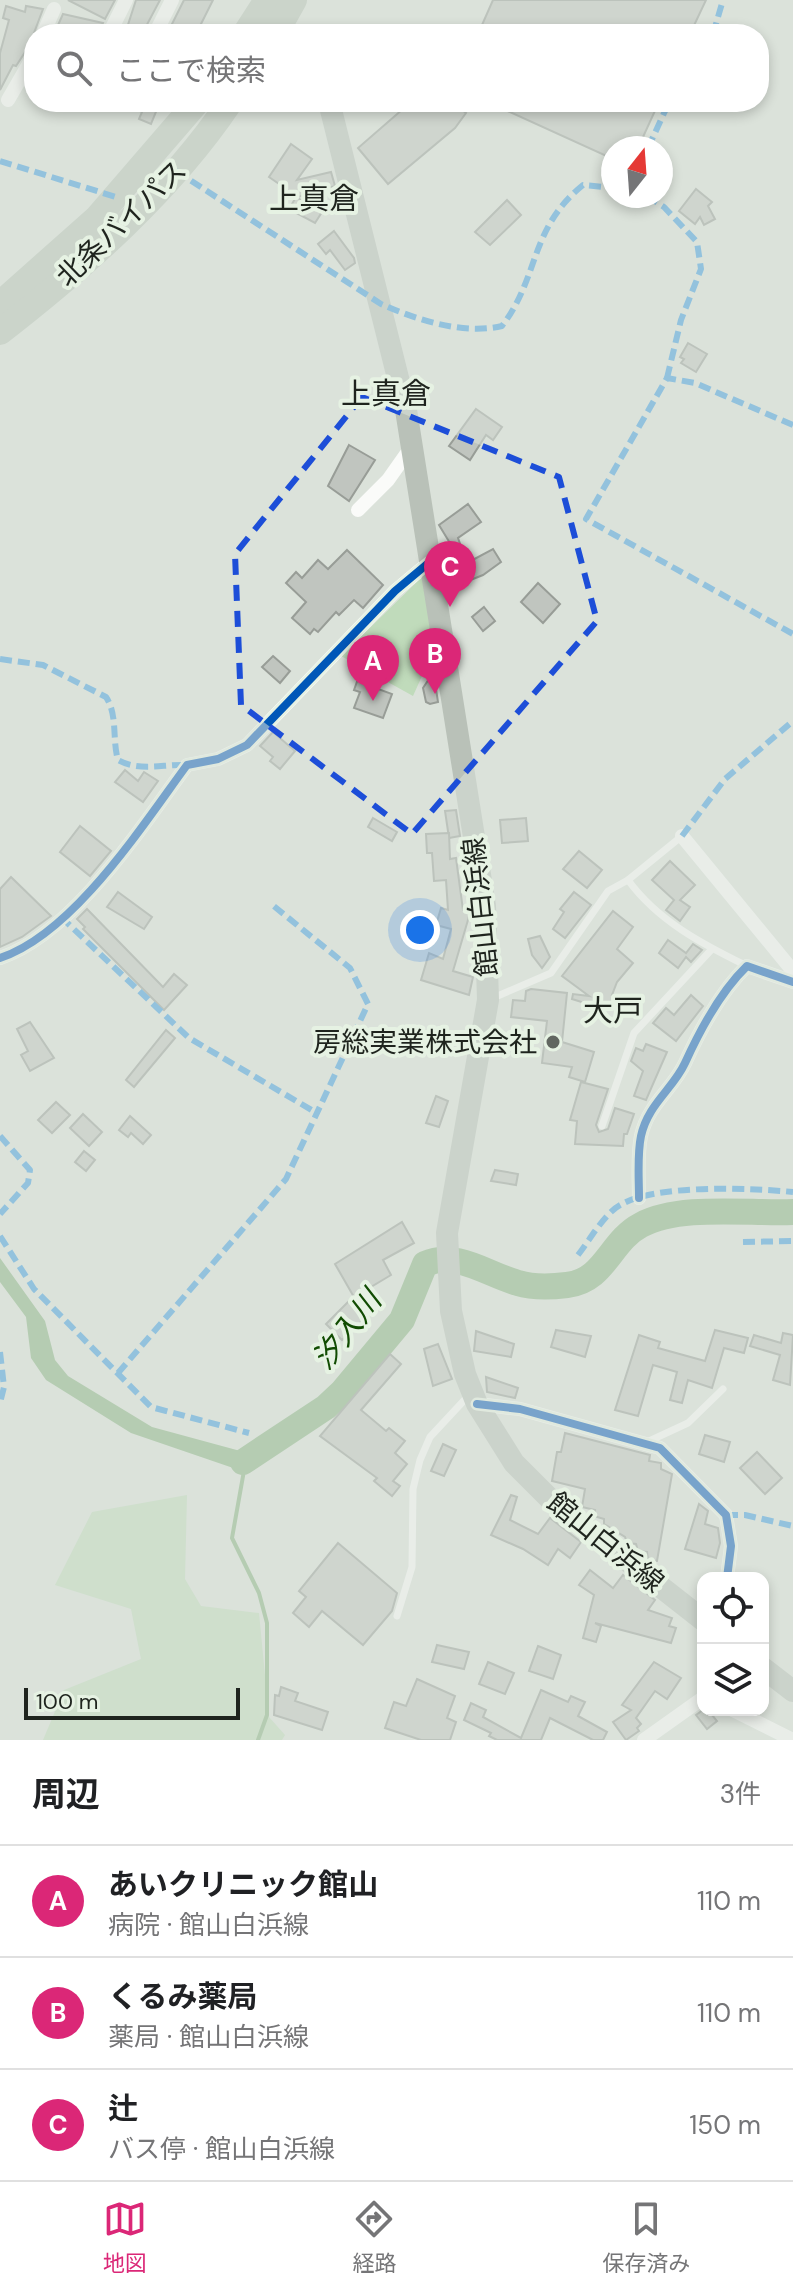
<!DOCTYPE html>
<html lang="ja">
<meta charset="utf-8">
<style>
body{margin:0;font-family:"DM Sans","Noto Sans JP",sans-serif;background:#f2f2f2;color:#202124}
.controls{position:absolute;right:24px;bottom:24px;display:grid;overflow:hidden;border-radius:16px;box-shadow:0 4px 12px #0003}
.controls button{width:72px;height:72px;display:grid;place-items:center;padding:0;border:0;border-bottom:2px solid #e0e0e0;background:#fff;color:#202124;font:40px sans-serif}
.compass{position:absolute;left:601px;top:136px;width:72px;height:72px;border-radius:50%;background:#fff;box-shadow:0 4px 12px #0003;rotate:17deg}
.scale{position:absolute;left:24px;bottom:20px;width:216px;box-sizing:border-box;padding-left:8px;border:4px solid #1f241e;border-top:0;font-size:22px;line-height:28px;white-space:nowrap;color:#1f241e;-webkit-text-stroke:6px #e6f2e3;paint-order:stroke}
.you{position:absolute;left:420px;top:930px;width:28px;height:28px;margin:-20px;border:6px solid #fff;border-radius:50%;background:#1a73e8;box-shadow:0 0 0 12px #1a73e833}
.badge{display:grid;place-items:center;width:52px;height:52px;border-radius:50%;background:#db2777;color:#fff;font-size:26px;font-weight:700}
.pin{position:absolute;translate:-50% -66px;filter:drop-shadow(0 2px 4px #0008)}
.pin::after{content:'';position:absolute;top:42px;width:28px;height:24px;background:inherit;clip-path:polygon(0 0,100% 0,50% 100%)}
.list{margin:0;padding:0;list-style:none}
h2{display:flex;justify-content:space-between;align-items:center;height:104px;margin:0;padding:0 32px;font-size:34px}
h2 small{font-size:26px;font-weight:400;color:#757577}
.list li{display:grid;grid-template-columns:52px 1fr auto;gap:24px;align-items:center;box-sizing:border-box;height:112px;padding:0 32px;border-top:2px solid #e0e0e0}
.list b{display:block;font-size:30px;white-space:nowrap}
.list p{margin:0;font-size:26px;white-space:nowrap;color:#757577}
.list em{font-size:26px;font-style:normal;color:#757577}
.icon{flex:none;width:44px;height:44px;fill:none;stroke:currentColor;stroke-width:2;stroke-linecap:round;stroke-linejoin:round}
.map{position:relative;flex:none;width:793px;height:1740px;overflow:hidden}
.search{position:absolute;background:#fff;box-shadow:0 4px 12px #0003;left:24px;right:24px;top:24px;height:88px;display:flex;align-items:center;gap:20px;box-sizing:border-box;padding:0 28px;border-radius:32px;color:#757577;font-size:30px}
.sheet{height:440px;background:#fff}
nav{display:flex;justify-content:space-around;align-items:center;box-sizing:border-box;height:112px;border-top:2px solid #e0e0e0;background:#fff;font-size:22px;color:#757577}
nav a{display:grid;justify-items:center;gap:4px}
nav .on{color:#db2777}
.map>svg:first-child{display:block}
.green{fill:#c0dbbb}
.water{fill:#88b280}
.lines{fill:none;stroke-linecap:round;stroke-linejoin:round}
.stream{stroke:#88b280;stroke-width:4}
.river{stroke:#88b280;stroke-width:26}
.building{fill:#c0c5bf;stroke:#989d97;stroke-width:2}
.lane{stroke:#fafbf9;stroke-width:7}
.street{stroke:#fafbf9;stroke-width:14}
.primary{stroke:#b9c1b8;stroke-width:22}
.highway{stroke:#b8c3b6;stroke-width:26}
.quiet{stroke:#3c9ce0;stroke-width:6;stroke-dasharray:12 6;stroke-linecap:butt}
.cycleway-casing{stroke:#e6f2e3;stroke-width:13}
.cycleway{stroke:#0057b8;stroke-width:8}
.marked{fill:none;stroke:#1d4ed8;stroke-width:6;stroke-dasharray:16 10;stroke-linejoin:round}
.poi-dot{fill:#616660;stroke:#e6f2e3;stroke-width:3}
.labels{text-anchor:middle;stroke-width:8;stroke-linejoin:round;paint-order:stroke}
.street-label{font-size:28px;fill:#1f241e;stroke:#e6f2e3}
.poi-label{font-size:28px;fill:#1f241e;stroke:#e6f2e3;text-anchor:end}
.neighbourhood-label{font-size:30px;fill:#1f241e;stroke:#e6f2e3}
.water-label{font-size:30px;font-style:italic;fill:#114c02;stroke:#e6f2e3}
</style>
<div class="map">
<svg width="793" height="1740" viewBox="0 0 793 1740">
<rect width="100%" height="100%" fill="#dbe2da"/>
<g class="green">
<path d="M425,574l14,93 -17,9 -9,20 -72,-40z"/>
<path d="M187,1495l-2,84 16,27 58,7 10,104 16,18 -3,5h-239l21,-50 77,-31 -10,-50 -76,-24 37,-73z"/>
</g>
<path class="water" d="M0,1258l45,63 10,39 13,16 84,51 92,25 29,-9 -8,11 -26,16 -108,-37 -85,-53 -15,-22 -5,-41 -26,-35z"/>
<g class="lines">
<path class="stream" d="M245,1465l-13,73 27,55 8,30v92l-9,25"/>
<path class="river" d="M243,1462l83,-55 16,-15 60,-72 23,-56c32,-14 63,11 93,19 16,5 33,4 49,2 38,-4 43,-44 74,-60 39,-21 108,-11 152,-13"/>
</g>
<g class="building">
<path d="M68,0h47l-10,19z"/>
<path d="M136,0h24l-18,34h-17z"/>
<path d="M184,0h29l-17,34h-29z"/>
<path d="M493,0h213l-16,34h-212z"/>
<path d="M6,6l19,6 1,-6 17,3 -14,37 -13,20 -3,-1 -13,25v-37l9,-33 -6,-2z"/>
<path d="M63,14l40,9 -5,11h-44z"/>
<path d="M122,102h38l-9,22 -12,-5 3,-7z"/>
<path d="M411,102h41l14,11 -11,15 -67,56 -30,-36z"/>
<path d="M488,102h171l-21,46h-25v11z"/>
<path d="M291,144l21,15 -15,21 34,-8 4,14 -37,11 -29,-20z"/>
<path d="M696,189l16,13 -4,4 7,13 -11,6 -4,-8 -5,7 -16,-13z"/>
<path d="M296,197l26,15 -7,11 -26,-14z"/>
<path d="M507,200l14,15 -31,30 -15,-13z"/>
<path d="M334,231l20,27 1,5 -10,7 -15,-20 -4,4 -8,-10z"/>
<path d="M688,343l19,11 -11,18 -15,-9 3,-4 -4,-2z"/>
<path d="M476,409l26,18 -9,13 -7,-5 -16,25 -21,-14z"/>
<path d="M349,445l26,15 -26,41 -21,-15z"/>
<path d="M468,504l13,18 -23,16 9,25 26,-14 8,13 -18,13 -20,8 -11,-28 4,-2 -17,-28z"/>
<path d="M347,550l36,35 -20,23 -9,-8 -15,15 -3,-3 -18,20 -4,-3 -4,5 -18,-16 14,-16 -20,-19 10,-11 6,6 16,-18 10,9z"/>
<path d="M538,583l22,21 -17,19 -22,-21z"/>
<path d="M484,607l11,14 -12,10 -11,-14z"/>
<path d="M273,656l17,15 -10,12 -18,-16z"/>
<path d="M359,676l21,7 -2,6 14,5 -9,24 -29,-10 6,-16 -6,-2z"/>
<path d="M431,676h3l4,26 -8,2 -4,-2 -3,-14z"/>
<path d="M273,732l22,19 -15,18 -10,-8 3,-4 -13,-11z"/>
<path d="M125,770l13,11 6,-9 14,9 -15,21 -28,-20z"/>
<path d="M456,810l4,26 -11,2 -4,-27z"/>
<path d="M373,818l24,14 -5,9 -24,-14z"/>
<path d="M526,818l2,23 -26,2 -2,-23z"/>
<path d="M80,826l31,25 -21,25 -30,-24z"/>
<path d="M449,833l1,26 6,-1 7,52 7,3 -17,58 20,6 -4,18 -48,-15 8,-27 14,6 8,-30 -15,-4 5,-17 7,2 -2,-30 -12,1 -2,-28h-5l-1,-19z"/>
<path d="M579,851l23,19 -15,18 -24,-19z"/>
<path d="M670,861l25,24 -15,15 10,7 -10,14 -14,-11 8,-10 -22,-20z"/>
<path d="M11,877l40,39 -29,21 -22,10v-58z"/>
<path d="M118,892l34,25 -8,12 -37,-22z"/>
<path d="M574,892l17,13 -26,33 -12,-9 11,-17 -4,-3z"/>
<path d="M87,909l76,78 11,-13 13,11 -23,25 -81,-81 2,-2 -8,-8z"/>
<path d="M613,911l20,16 -16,22 16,14 -16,19 -5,13 5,1 -4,13 -6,1 -35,-11 1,-5 16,2 -27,-20z"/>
<path d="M540,936l10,21 -8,11 -10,-13 -4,-16z"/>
<path d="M668,940l18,13 7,-9 9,6 -11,12 -5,-5 -8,11 -19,-15z"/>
<path d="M531,989l36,4 -5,49 32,10 -9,30 -16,-5 3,-10 -30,-4 5,-42 -36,-4 2,-17 12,1 1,-10z"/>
<path d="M691,995l12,11 -27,35 -23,-18 13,-15 8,7z"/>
<path d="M30,1022l24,36 -24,13 -9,-16 7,-4 -11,-22z"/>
<path d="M166,1030l9,8 -41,49 -8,-7z"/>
<path d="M646,1044l21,8 -21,48 -12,-4 9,-25 -12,-10 5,-13 7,3z"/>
<path d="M581,1082l27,7 -12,36 3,7 9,-3 7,-21 19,6 -7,20h-3l-1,12 -48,-2 2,-23 -7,-1z"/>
<path d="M436,1096l12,5 -9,26 -13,-4z"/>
<path d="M56,1102l14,13 -18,18 -14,-13z"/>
<path d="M83,1114l19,18 -13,14 -19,-18z"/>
<path d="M130,1116l21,19 -8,9 -12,-11 -3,4 -9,-7z"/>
<path d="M84,1151l11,9 -9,11 -11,-9z"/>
<path d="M495,1170l23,4 -2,11 -25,-4z"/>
<path d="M402,1222l12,21 -31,17 8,15 -37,22 -19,-33z"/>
<path d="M350,1300l16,17 -24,23 -16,-16z"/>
<path d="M556,1330l35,6 -6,21 -34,-10z"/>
<path d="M715,1330l33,8 -4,15 -20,-5 -12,40 -24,-8 -6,23 -12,-3 7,-28 -24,-7 -15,51 -23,-6 24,-75 21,7 -2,6 47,13z"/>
<path d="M476,1331l38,13 -3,13 -37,-6z"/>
<path d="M783,1333l10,2 -3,50 -17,-5 7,-25 -30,-9 4,-11 27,8z"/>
<path d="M438,1344l14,35 -19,7 -9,-37z"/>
<path d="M390,1354l11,10 -40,46 25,21 3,-3 16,13 -10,12 12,11 -14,17 7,5 -8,10 -18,-15 3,-3 -57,-42z"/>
<path d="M486,1377l32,11 -3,10 -28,-6z"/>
<path d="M565,1433l85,22 -1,6 12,2v6l11,5 -15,87 -9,-1 -1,-8 -9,-1 -2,-7 -9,-1 -2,-6 -21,-13v-5l-10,-3 1,-6 -13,-3 3,-18 -33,-8 5,-29h4z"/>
<path d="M705,1435l25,7 -6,20 -25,-8z"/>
<path d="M443,1444l13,6 -12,26 -13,-5z"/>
<path d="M757,1452l25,26 -17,16 -25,-26z"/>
<path d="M511,1495l6,2 -7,23 28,14 12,-16 31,24 -11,16 -12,-9 -10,16 -25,-16 -32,-14z"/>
<path d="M699,1504l9,7 -3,13 13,4 2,15 -4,15 -31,-9z"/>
<path d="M338,1543l59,50 -5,18 -29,34 -41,-34 -13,16 -16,-14 13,-16 -7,-6z"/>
<path d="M590,1570l23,18 10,-13 32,25 -7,10 24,8 -3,8 7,2 -5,15 -76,-20 6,3 -5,16 -13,-4 11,-43 -15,-10z"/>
<path d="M437,1645l32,7 -5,17 -32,-7z"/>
<path d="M538,1646l23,9 -8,24 -24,-8z"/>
<path d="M488,1662l26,11 -9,21 -26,-10z"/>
<path d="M654,1662l27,16 -14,21 -12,-8 -19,27 5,6 -4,4 2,3 -13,9 -13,-18 18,-12 -9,-5z"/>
<path d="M417,1679l38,17 -8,22 9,4 -6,18h-29l-36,-12 9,-26 12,4z"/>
<path d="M281,1687l17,6 -3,8 33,11 -6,18 -48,-15 1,-20 4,1z"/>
<path d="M541,1690l27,12 3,-6 14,6 -7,14 29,16 -4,8h-10l-43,-22 -9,22h-44l-8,-4 2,-3 -27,-13 7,-17 15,7 -3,7 38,21z"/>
<path d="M703,1710h5l9,11 -10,8 -11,-14z"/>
</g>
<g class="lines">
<g class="lane">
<path d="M628,880c30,41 74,64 119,86"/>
<path d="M493,998l58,-25 57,-82 20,-11 54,-44"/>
<path d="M602,1126l32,-93 78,-84"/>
<path d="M647,1442l41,-19 35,-34"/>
<path d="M397,1616l15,-49 1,-78 7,-29 10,-23 40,-43"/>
</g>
<g class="street">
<path d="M43,34l11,-25"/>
<path d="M109,34l17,-34"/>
<path d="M155,34l17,-34"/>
<path d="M8,100l26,-45"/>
<path d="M358,510l30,-30 24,-34"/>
<path d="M682,836l111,135"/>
<path d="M0,958c73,-24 142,-132 187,-193l31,-6 29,-14 148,-154 37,-31"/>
<path d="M639,1198c0,-20 -2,-43 2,-62 7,-32 32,-47 44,-73 15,-33 35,-71 62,-97l46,16"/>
<path d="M477,1404l43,5 140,39 66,67 5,31 -4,32"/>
<path d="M733,1710l60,30"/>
<path d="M644,1740l59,-42"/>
</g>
<g class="primary">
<path d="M329,102l77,308 79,496 3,94 -41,233 4,78 14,63 12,30 37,59 41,41 148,116"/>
<path d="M763,1668l30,23"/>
</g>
<g class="highway">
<path d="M245,34l22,-34"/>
<path d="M275,34l19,-34"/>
<path d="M0,304l97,-86 100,-116"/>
<path d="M0,332c85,-66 170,-141 230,-230"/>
</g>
<g class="quiet">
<path d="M713,34l10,-34"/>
<path d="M648,148l17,-37 8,-9"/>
<path d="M0,161l116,36"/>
<path d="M176,171l205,133c36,16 82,31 121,22 38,-50 27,-97 81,-141l30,3"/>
<path d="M647,196l17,11 33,35 4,27 -20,51 -14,58"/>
<path d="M793,425l-98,-42 -28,-5 -81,141 207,115"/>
<path d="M0,659l43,6 63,32c12,18 6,43 12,63 22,12 44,4 69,5"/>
<path d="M682,836l43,-57 68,-58"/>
<path d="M61,917l128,121 126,74"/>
<path d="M0,1136l30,34 -2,13 -28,31"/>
<path d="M0,1236l34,53 117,118 98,26"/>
<path d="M743,1242l50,-1"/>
<path d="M578,1255c12,-15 27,-43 44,-51 36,-20 130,-16 171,-12"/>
<path d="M0,1352l4,35 -4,16"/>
<path d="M118,1373l168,-194 82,-175 -18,-36 -80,-65"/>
<path d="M726,1515h19l48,11"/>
</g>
<g class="cycleway-casing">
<g id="cycleway">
<path d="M0,958c73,-24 142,-132 187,-193l31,-6 29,-14 148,-154 37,-31"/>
<path d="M639,1198c0,-20 -2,-43 2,-62 7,-32 32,-47 44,-73 15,-33 35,-71 62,-97l46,16"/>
<path d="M477,1404l43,5 140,39 66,67 5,31 -4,32"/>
</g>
</g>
<use href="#cycleway" class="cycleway"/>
</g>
<path d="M0 0H793V1740H0ZM362,397l197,80 38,144 -185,213 -171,-129 -6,-151z" fill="#dbe2da" fill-opacity=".55" fill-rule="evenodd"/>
<path class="marked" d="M362,397l197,80 38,144 -185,213 -171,-129 -6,-151z"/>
<circle class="poi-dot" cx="553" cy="1042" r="8"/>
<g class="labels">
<g class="street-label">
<text transform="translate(121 223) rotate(-44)" y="10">北条バイパス</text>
<text transform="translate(480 907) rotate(-96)" y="10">館山白浜線</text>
<text transform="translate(606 1542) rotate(39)" y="10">館山白浜線</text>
</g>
<g class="poi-label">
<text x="537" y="1052">房総実業株式会社</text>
</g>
<g class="neighbourhood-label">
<text x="314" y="209">上真倉</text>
<text x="386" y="404">上真倉</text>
<text x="613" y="1021">大戸</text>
</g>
<g class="water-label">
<text transform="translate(347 1330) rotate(-52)" y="10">汐入川</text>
</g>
</g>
</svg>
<div class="controls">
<button><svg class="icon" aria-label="locate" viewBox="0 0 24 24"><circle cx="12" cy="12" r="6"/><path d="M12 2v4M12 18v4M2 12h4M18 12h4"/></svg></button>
<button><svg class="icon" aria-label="layers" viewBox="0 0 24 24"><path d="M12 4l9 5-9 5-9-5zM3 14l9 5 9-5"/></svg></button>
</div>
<svg class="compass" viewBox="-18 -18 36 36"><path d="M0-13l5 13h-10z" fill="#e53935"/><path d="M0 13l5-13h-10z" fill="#757577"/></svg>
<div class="scale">100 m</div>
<div class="you"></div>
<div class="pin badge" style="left:373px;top:701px">A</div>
<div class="pin badge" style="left:435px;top:694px">B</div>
<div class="pin badge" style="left:450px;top:607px">C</div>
<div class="search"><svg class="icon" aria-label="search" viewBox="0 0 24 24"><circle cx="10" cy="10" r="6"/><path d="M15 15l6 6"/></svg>ここで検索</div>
</div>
<section class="sheet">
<h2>周辺<small>3件</small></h2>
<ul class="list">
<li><span class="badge">A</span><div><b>あいクリニック館山</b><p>病院 · 館山白浜線</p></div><em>110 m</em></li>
<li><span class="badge">B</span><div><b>くるみ薬局</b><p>薬局 · 館山白浜線</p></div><em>110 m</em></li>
<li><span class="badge">C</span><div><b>辻</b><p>バス停 · 館山白浜線</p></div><em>150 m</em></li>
</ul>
</section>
<nav>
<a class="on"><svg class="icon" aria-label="map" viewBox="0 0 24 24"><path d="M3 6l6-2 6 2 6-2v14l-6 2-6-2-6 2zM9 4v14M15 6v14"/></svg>地図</a>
<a><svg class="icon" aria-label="directions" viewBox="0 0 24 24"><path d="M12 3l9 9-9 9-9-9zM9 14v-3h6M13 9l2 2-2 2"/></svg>経路</a>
<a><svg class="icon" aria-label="saved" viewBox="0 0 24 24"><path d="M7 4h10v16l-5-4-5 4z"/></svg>保存済み</a>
</nav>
